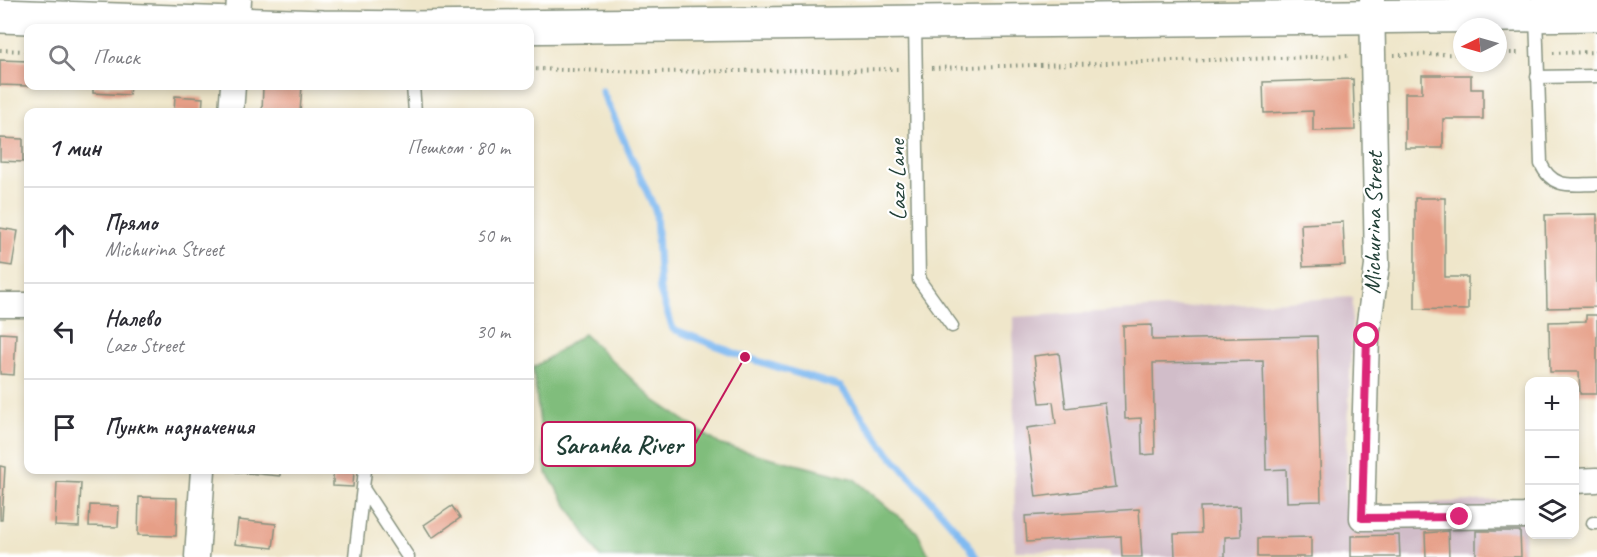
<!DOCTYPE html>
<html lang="ru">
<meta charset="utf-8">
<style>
body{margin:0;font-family:Caveat,sans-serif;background:#f7f7f7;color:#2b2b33}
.controls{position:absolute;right:18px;bottom:18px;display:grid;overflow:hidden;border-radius:12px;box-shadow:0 3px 9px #0003}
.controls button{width:54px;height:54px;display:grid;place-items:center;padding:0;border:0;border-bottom:2px solid #e1e1e2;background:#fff;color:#2b2b33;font:30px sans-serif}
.compass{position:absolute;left:1453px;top:18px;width:54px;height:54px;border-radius:50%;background:#fff;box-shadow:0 3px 9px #0003;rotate:265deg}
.stop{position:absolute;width:18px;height:18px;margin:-14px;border:4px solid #db2777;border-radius:50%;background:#fff}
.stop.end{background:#db2777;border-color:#fff;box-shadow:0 2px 6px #0008}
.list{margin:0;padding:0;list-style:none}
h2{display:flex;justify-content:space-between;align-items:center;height:78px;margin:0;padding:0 24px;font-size:26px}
h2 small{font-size:20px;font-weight:400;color:#7c7c81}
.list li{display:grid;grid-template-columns:39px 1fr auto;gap:18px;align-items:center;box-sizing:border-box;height:96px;padding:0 24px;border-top:2px solid #e1e1e2}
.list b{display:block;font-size:22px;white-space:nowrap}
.list p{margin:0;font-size:20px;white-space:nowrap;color:#7c7c81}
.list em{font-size:20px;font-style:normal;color:#7c7c81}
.icon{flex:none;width:33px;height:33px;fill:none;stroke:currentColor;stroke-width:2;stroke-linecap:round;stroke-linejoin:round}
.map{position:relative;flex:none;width:1597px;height:557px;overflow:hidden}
.search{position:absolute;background:#fff;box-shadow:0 3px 9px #0003;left:24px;top:24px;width:510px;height:66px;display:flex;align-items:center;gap:15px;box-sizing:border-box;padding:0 21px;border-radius:12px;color:#7c7c81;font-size:22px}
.panel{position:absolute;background:#fff;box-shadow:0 3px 9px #0003;left:24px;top:108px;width:510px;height:366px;border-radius:12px}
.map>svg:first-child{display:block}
.industrial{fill:#d1bdc9}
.forest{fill:#80bd7c;stroke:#507d58;stroke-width:1.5}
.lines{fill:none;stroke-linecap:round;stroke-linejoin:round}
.stream{stroke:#80baf1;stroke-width:7}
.building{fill:#e69f87}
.lane-casing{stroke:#87927f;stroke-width:15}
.street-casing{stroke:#87927f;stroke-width:27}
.secondary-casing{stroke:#87927f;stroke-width:36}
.path{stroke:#87927f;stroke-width:4;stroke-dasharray:1.5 4.5;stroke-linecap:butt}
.lane{stroke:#fff;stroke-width:12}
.street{stroke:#fff;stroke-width:24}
.secondary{stroke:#fff;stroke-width:33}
.route{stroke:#db2777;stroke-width:8}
.labels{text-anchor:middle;stroke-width:4.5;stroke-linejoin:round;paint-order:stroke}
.street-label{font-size:24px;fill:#1f3d34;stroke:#fff}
.leader{fill:none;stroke:#c2185b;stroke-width:2}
.callout-dot{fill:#c2185b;stroke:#fff;stroke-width:2}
.callout{fill:#fff;stroke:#c2185b;stroke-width:2}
.callout-label{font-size:26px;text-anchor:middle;font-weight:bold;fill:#1f3d34}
</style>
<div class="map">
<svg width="1597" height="557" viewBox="0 0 1597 557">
<rect width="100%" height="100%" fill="#fff"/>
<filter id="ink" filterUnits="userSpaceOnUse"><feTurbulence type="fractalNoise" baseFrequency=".0167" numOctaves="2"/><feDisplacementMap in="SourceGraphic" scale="12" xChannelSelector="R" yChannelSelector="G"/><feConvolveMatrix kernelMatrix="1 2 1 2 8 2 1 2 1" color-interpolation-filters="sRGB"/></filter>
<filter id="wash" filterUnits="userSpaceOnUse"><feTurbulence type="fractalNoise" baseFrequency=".008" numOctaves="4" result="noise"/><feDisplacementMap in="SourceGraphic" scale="24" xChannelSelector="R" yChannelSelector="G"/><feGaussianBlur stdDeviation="1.35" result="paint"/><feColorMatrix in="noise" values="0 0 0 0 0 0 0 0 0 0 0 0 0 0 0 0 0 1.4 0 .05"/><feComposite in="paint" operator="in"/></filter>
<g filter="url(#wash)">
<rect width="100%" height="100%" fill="#efe6ca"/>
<path class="industrial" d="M1353,297l-8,209 180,-7 -1,58h-414l-1,-5 -94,-1 -2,-234z"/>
<path class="forest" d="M584,334l70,66 67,45 133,34 63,53 13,25h-330l-54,-85 -13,-104z"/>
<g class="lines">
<path class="stream" d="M602,91l54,121 4,79 13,38 72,28 96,30 42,59 83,95 10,16"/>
</g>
<g id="blocks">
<g class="building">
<path d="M0,60l28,1v25l-28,-1z"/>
<path d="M1422,75h49v14h12v30h-40v29h-38v-55h17z"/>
<path d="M1353,79l2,51 -42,1v-20l-49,2 -1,-31z"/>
<path d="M93,86h37l-1,9 -36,-2z"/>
<path d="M263,86h39l-2,26h-38z"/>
<path d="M175,96l28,2 -1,14h-28z"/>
<path d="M0,138l23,1v23l-23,-1z"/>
<path d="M1415,198h30v79h23v33l-53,-1z"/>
<path d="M1597,214v93l-50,1 -2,-93z"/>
<path d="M1343,222l2,43 -42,2 -2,-43z"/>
<path d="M0,228l18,3 -6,35 -12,-2z"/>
<path d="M1586,315h11v79h-17l-1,-22h-29l-1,-50 37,-1z"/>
<path d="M1152,325v15l165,-4 4,165 -34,1 -1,-33 -20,1 -3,-109 -110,2 2,91 -13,1 -1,-37 -16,1 -2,-93z"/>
<path d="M0,333l16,1 -2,41 -14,-1z"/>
<path d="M1059,353l7,55 39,-5 11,84 -80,10 -9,-69 29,-4 -3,-22 -13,1 -6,-47z"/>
<path d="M0,466l5,1 -3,53h-2z"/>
<path d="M236,470h44v6l-44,-4z"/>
<path d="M333,470h21l-1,17 -20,-1z"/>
<path d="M57,482l24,1 -2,44 -24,-1z"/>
<path d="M139,497l38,1 -1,38 -38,-1z"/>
<path d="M90,505l29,1 -1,21 -29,-1z"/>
<path d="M452,506l8,12 -28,20 -8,-13z"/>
<path d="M1240,506l1,30 -16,1v20h-50l-1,-23 27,-1 -1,-26z"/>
<path d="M1139,509l3,48h-20l-1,-21 -94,6 -2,-26z"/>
<path d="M238,520l38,4 -3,24 -38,-4z"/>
<path d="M1448,531l1,26h-23l-1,-24z"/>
<path d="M1476,531h44l1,26h-45z"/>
<path d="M1399,535l1,22h-49v-21z"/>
<path d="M1311,537v20h-53v-19z"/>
</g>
</g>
</g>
<g filter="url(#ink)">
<use href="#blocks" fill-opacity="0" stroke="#87927f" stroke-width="1.5"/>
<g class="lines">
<g class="lane-casing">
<g id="lane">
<path d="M1536,16l5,148c12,26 31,20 56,20"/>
<path d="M915,23l4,257 33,46"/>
<path d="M1537,77l60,-1"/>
<path d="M413,86l2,26"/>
<path d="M364,490l44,67"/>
<path d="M1593,523h4"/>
<path d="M355,557l10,-87"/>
</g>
</g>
<g class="street-casing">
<g id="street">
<path d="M1372,0l5,266 -10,70 -5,182 165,-2 3,-2"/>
<path d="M237,28l2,-28"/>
<path d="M231,112l2,-26"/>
<path d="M0,305h28"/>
<path d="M1574,481l23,-1"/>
<path d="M197,557l6,-87"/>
</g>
</g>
<g class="secondary-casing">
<path id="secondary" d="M0,16l323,11 89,1 1185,-14"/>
</g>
<g class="path">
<path d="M0,50l28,1"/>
<path d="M1498,53h23"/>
<path d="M1553,53l44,-1"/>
<path d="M1394,55l68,-1"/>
<path d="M932,68l418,-12"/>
<path d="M530,69l119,3 251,-3"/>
</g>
<use href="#lane" class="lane"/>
<use href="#street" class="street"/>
<use href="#secondary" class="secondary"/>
</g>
</g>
<g class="lines" filter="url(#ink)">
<path class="route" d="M1367,336l-5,182 98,-1"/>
</g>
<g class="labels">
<g class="street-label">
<text transform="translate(897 180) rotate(-91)" y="8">Lazo Lane</text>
<text transform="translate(1373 223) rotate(-89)" y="8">Michurina Street</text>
</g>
</g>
<path class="leader" d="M745 357L695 444"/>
<circle class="callout-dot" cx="745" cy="357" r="6"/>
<rect class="callout" x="542" y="422" width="153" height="44" rx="6"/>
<g class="callout-label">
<text x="618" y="453">Saranka River</text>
</g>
</svg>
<div class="controls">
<button>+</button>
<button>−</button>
<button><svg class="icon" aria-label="layers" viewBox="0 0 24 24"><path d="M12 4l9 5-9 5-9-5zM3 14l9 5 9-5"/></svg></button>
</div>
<svg class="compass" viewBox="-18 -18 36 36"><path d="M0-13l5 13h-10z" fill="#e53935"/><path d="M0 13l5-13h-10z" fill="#7c7c81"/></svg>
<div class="stop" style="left:1367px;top:336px"></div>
<div class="stop end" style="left:1460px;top:517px"></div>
<div class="search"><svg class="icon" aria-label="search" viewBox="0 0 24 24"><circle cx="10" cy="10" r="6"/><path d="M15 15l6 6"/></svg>Поиск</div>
<section class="panel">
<h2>1 мин<small>Пешком · 80 m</small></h2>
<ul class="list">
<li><svg class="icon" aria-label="ahead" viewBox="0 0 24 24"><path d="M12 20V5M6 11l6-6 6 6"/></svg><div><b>Прямо</b><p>Michurina Street</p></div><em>50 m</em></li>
<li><svg class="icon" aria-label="left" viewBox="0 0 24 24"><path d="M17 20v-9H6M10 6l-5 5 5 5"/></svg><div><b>Налево</b><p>Lazo Street</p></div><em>30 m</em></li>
<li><svg class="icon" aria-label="arrive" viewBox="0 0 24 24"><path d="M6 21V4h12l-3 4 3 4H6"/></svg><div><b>Пункт назначения</b></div></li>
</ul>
</section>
</div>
